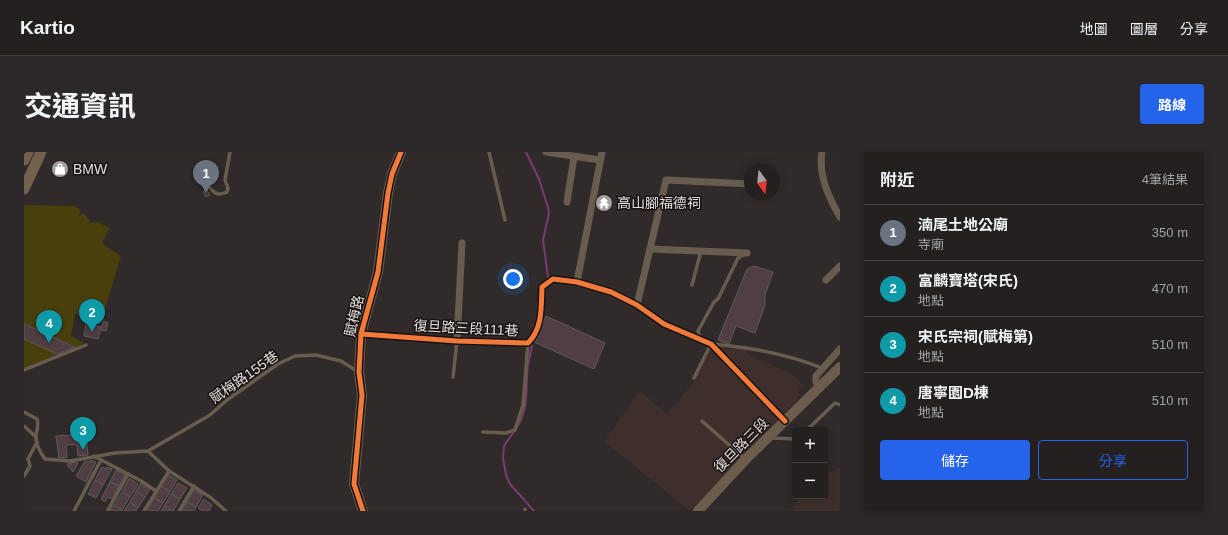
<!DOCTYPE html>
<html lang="zh-TW">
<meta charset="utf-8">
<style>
body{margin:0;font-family:Helvetica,"Noto Sans TC",sans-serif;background:#2c2829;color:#f1f3f6}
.controls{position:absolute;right:12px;bottom:12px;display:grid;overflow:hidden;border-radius:4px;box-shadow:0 2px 10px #0003}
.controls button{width:36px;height:36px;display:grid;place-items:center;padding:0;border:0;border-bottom:1px solid #413e3e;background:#242020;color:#f1f3f6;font:20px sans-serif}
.compass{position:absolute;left:720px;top:12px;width:36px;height:36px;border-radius:50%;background:#242020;box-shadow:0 2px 10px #0003;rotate:165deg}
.you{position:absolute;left:489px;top:127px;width:14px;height:14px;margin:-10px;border:3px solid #fff;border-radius:50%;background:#1a73e8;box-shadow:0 0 0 6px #1a73e833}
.badge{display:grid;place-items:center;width:26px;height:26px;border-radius:50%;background:#2563eb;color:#fff;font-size:13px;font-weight:700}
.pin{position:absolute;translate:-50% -33px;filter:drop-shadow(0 1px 2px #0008)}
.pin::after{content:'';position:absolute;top:21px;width:14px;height:12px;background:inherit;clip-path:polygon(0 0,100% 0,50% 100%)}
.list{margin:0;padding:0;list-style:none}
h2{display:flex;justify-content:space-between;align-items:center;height:52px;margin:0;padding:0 16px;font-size:17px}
h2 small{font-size:13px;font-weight:400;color:#a3a3a5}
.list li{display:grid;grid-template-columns:26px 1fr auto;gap:12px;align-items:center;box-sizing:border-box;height:56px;padding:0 16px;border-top:1px solid #413e3e}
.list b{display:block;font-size:15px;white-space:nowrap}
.list p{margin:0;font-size:13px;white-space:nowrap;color:#a3a3a5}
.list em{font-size:13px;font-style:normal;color:#a3a3a5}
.actions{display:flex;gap:8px;padding:12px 16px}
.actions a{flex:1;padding:9px 0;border:1px solid #2563eb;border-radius:4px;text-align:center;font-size:14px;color:#2563eb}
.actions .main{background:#2563eb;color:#fff}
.map{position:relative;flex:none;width:816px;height:359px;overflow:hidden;border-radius:4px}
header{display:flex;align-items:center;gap:24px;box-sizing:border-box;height:56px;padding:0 20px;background:#242020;border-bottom:1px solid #413e3e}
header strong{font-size:19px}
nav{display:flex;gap:22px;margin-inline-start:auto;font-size:14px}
.intro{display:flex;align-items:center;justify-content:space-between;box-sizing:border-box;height:96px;padding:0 24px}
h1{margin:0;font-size:28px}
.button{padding:10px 18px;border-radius:4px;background:#2563eb;color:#fff;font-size:14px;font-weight:700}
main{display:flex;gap:24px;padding:0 24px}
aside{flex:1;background:#242020;border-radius:4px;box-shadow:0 2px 10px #0003}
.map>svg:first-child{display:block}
.built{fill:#3f2f2c}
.green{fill:#493f0d}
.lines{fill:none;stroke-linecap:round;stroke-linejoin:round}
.stream{stroke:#7a3c6f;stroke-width:2}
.building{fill:#503e42;stroke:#5e5959}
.lane{stroke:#685c4f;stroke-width:3.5}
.street{stroke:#685c4f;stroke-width:7}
.secondary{stroke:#6c5c4b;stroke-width:10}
.primary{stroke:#74614c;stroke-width:11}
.cycleway-casing{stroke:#181312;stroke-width:8}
.cycleway{stroke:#f17a3a;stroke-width:5}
.labels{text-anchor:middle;stroke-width:3;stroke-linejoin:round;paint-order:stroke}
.poi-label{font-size:14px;fill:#e3dcda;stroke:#181312;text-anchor:start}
.street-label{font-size:14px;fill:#e3dcda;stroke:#181312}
</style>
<header>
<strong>Kartio</strong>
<nav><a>地圖</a><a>圖層</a><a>分享</a></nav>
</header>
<div class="intro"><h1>交通資訊</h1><a class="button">路線</a></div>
<main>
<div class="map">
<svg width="816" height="359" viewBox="0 0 816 359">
<rect width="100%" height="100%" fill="#302b2a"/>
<g class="built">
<path d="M698,194l26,3 -2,3 4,4 41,17 12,12 -6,6 4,4 -111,116 -86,-70 36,-50 27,23 26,-31 18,-33z"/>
<path d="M816,316v43h-48l8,-15h25v-21z"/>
</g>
<g class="green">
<path d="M0,53l51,1 6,4 -2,6 5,-3 7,10 7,-1 12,6 -8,14 5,5 14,9 -19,63 -27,-5 -4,22 13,7 -7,4 -53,-23z"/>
<path d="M0,187l33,15 -33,15z"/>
</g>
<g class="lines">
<g class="stream">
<path d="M502,0l13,27 9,29 1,5 -6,27 5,37"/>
<path d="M493,275c13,-20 8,-41 11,-62 1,-6 3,-13 4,-19"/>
<path d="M491,278l-11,16 -1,12 3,17 4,9 24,27"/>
</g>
</g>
<g class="building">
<path d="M182,37l4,6 -4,2 -3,-5z"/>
<rect x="577" y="48" width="6" height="5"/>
<path d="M730,114l19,6 -8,23v10l-10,28 -19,-7 -7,18 -11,-4 29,-71z"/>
<path d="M522,164l59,27 -11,26 -60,-27z"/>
<path d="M79,169l5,2 -2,8 -5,-1z"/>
<path d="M0,172l51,23 -18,7 -33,-15z"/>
<path d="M62,172l15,3 -3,12 -14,-3z"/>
<path d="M62,282l2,21 -10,1 -1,-11h-11l1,12 -8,1 -3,-22z"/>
<path d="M68,308l4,2 -10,20 -10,-6 9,-15 2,1z"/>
<path d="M51,309l3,2 -5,9 -6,-7 1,-2 2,1 2,-2 2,1z"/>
<path d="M78,315l4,2 1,-2 5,2 -9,16 -8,-5z"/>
<path d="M92,318l9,5 -6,11 -9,-4z"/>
<path d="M144,323l9,5 -7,12 -9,-6z"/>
<path d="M105,326l9,6 -8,13 -8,-5z"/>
<path d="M71,328l8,5 -7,13 -8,-4z"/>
<path d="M86,330l9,4 -7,13 -4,-2 -3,5 -4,-3z"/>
<path d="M117,331l9,6 -5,8 -9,-6z"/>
<path d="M154,331l9,5 -7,11 -9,-5z"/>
<path d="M137,334l9,6 -7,11 -9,-5z"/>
<path d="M170,338l9,5 -7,12 -9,-5z"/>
<path d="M112,339l9,6 -7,11 -8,-6z"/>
<path d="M98,340l8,5 -8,13 -8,-5z"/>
<path d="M147,342l9,5 -7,12 -9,-5z"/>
<path d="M130,346l9,5 -5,8h-9l-2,-2z"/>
<path d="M180,347l8,6 -3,6h-7l-4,-3z"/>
<path d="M106,350l8,6 -2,3h-12z"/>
<path d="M163,350l9,5 -2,4h-13z"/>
<path d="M90,353l8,5v1h-12z"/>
<path d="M140,354l9,5h-12z"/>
</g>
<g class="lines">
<g class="lane">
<path d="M465,0l16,68"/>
<path d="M183,32c6,8 10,13 20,8l1,-4 -3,-8 5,-28"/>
<path d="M668,133l9,-34"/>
<path d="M676,185l-2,-6 16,-29 4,-3 20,-41 7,-4"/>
<path d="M0,218l62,-25"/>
<path d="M429,225l4,-36"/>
<path d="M670,226l17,-34c38,3 76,10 111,24"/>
<path d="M0,260l13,7c2,6 0,10 -1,16 -1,8 4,17 9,24l25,2 45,-8 33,-2 62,-36 17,-15 51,-36 17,-8 21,-1 25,6 16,10"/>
<path d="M678,269l43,38"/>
<path d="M0,274l12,11"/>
<path d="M783,278l28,-27 5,2"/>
<path d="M459,280l23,1 9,-3 8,-25 5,-62"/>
<path d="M747,286l24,1"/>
<path d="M124,299l21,20 41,26 16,14"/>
<path d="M70,304l47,25 15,10"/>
<path d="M0,324l6,-10 -2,-7 9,-17"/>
<path d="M84,358l20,-36"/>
<path d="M50,359l27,-51"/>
<path d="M120,359l25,-40"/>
<path d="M155,359l15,-25"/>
<path d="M501,359v-2"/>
</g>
<g class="street">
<path d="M522,0l54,8"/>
<path d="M798,0c-4,23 7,46 18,65"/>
<path d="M543,50l7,-45"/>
<path d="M626,97l97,4"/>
<path d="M802,128l14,-14"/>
<path d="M553,130l25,-130"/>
<path d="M613,153l29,-125 84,4"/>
<path d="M337,182l96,7 71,2c15,-15 13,-36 14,-56l11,-8 24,3 34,10 26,13 27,19 47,20 74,77"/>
<path d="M433,189l5,-98"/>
<path d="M796,235l-4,-5v-6l24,-27"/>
</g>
<g class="secondary">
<path d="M339,359l-9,-27 8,-89 -3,-23 2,-38 17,-62 10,-79 4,-19 9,-22"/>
<path d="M674,359l48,-52 94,-92"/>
</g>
<g class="primary">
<path d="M0,8l4,-8"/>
<path d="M0,37l17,-37"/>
</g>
<g class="cycleway-casing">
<g id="cycleway">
<path d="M337,182l96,7 71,2c15,-15 13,-36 14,-56l11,-8 24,3 34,10 26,13 27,19 47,20 74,77"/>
<path d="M339,359l-9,-27 8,-89 -3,-23 2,-38 17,-62 10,-79 4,-19 9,-22"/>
</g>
</g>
<use href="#cycleway" class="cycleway"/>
</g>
<defs>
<g id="shop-disc" transform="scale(0.9)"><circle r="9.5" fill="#a49e9c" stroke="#181312"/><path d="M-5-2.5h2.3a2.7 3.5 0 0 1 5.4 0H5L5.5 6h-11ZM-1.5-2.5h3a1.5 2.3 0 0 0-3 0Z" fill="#fff"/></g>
<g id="temple-disc" transform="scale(0.9)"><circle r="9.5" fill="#a49e9c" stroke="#181312"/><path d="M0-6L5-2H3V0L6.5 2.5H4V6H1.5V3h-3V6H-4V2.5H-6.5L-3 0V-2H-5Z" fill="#fff"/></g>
</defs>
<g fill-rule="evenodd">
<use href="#shop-disc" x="36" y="17"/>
<use href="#temple-disc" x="580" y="51"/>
</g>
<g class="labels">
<g class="poi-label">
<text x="49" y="22">BMW</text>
<text x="593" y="56">高山腳福德祠</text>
</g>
<g class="street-label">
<text transform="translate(330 164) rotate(-77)" y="5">賦梅路</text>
<text transform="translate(442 176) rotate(3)" y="5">復旦路三段111巷</text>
<text transform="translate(220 225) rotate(-35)" y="5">賦梅路155巷</text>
<text transform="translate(717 293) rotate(-45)" y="5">復旦路三段</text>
</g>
</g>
</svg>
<div class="controls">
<button>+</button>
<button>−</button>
</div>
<svg class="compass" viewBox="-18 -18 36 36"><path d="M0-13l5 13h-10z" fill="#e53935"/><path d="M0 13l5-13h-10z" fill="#a3a3a5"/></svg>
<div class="you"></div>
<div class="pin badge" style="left:182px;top:41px;background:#6b7280">1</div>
<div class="pin badge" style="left:68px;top:180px;background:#0f9aa8">2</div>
<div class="pin badge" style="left:59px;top:298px;background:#0f9aa8">3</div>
<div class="pin badge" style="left:25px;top:191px;background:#0f9aa8">4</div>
</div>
<aside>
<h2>附近<small>4筆結果</small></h2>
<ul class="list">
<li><span class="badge" style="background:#6b7280">1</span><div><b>湳尾土地公廟</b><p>寺廟</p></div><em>350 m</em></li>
<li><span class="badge" style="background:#0f9aa8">2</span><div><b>富麟寶塔(宋氏)</b><p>地點</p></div><em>470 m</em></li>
<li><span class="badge" style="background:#0f9aa8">3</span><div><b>宋氏宗祠(賦梅第)</b><p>地點</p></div><em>510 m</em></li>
<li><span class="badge" style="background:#0f9aa8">4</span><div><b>唐寧園D棟</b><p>地點</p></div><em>510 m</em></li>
</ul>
<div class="actions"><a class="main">儲存</a><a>分享</a></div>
</aside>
</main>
